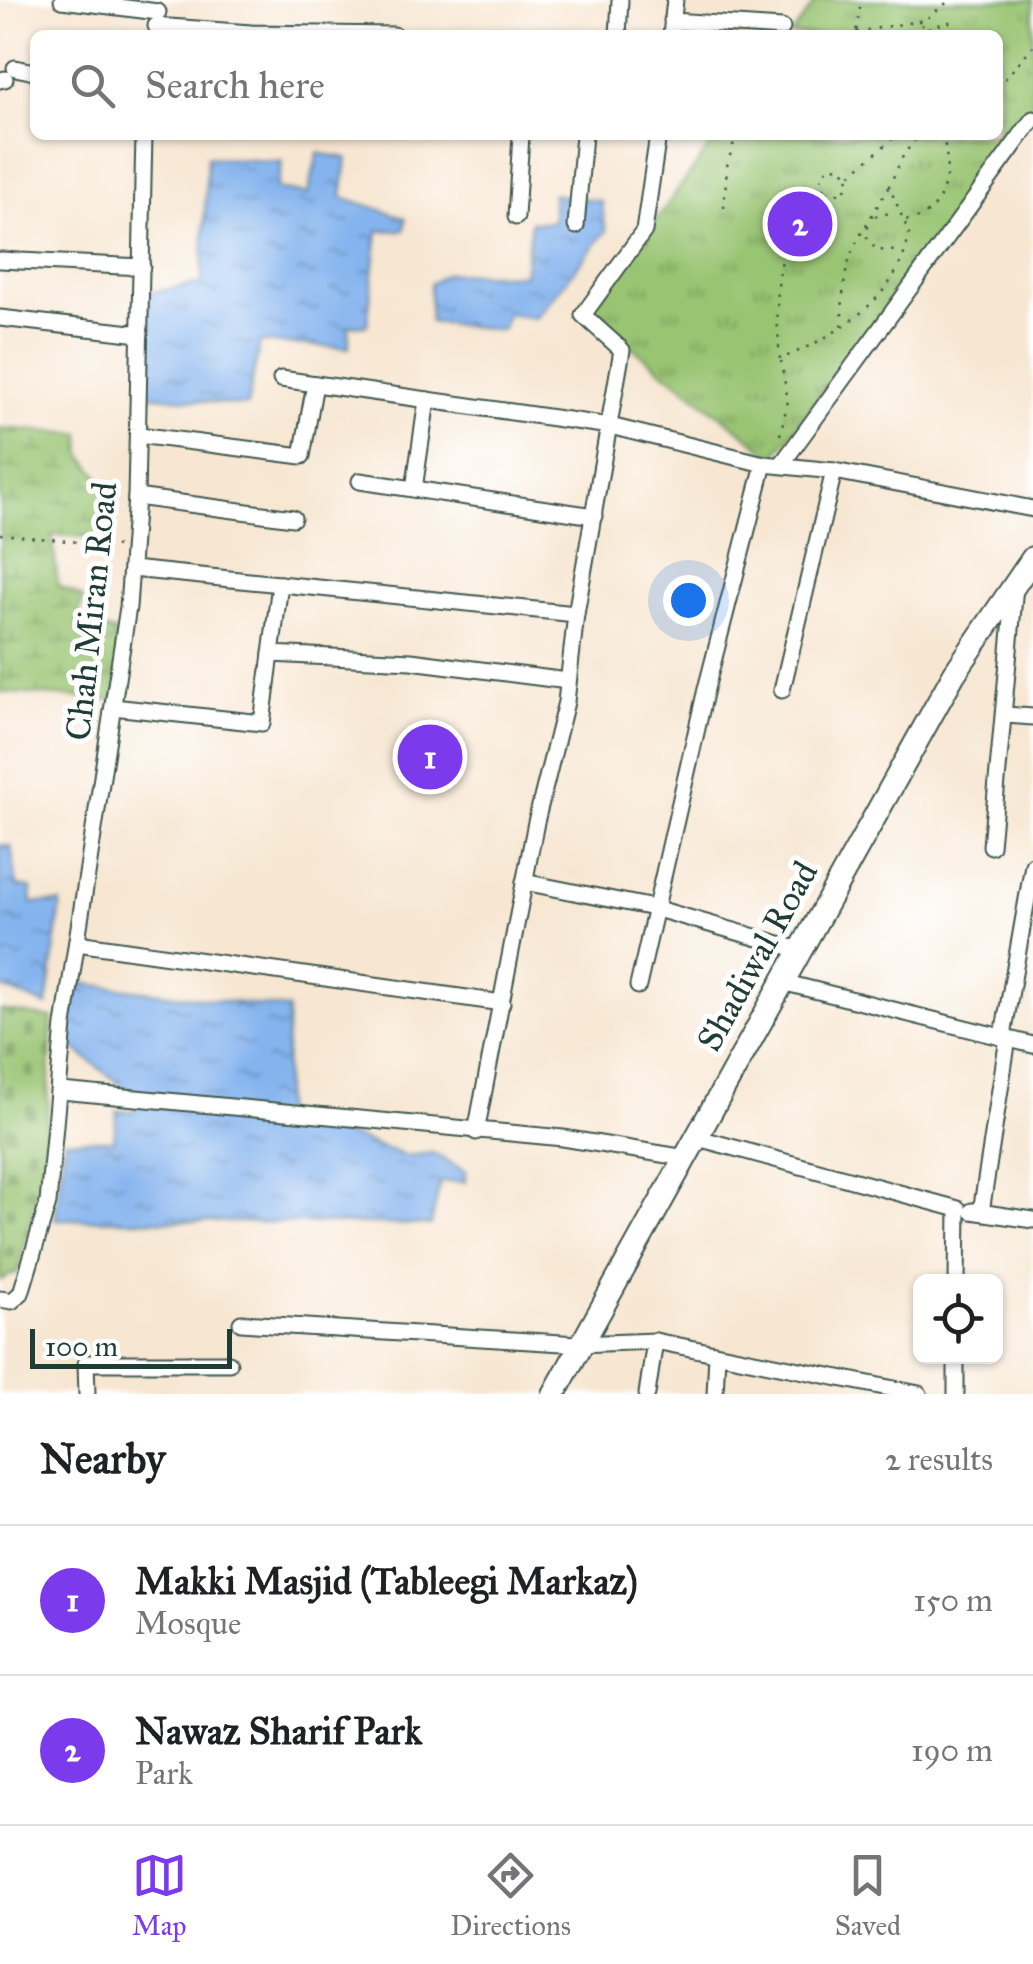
<!DOCTYPE html>
<style>
body{margin:0;font-family:"IM FELL Great Primer",serif;background:#f6f6f6;color:#202124}
.controls{position:absolute;right:30px;bottom:30px;display:grid;overflow:hidden;border-radius:15px;box-shadow:0 2px 8px #0004}
.controls button{width:90px;height:90px;display:grid;place-items:center;padding:0;border:0;border-bottom:2px solid #e0e0e0;background:#fff;color:#202124;font:50px sans-serif}
.scale{position:absolute;left:30px;bottom:25px;width:202px;box-sizing:border-box;padding-left:10px;border:5px solid #1f3d34;border-top:0;font-size:28px;line-height:35px;white-space:nowrap;color:#1f3d34;-webkit-text-stroke:8px #fff;paint-order:stroke}
.you{position:absolute;left:688px;top:600px;width:35px;height:35px;margin:-25px;border:8px solid #fff;border-radius:50%;background:#1a73e8;box-shadow:0 0 0 15px #1a73e833}
.badge{display:grid;place-items:center;width:65px;height:65px;border-radius:50%;background:#7c3aed;color:#fff;font-size:32px;font-weight:700}
.pin{position:absolute;translate:-50% -50%;border:5px solid #fff;box-shadow:0 2px 10px #0006}
.list{margin:0;padding:0;list-style:none}
h2{display:flex;justify-content:space-between;align-items:center;height:130px;margin:0;padding:0 40px;font-size:42px}
h2 small{font-size:32px;font-weight:400;color:#757577}
.list li{display:grid;grid-template-columns:65px 1fr auto;gap:30px;align-items:center;box-sizing:border-box;height:150px;padding:0 40px;border-top:2px solid #e0e0e0}
.list b{display:block;font-size:38px;white-space:nowrap}
.list p{margin:0;font-size:32px;white-space:nowrap;color:#757577}
.list em{font-size:32px;font-style:normal;color:#757577}
.icon{flex:none;width:55px;height:55px;fill:none;stroke:currentColor;stroke-width:2;stroke-linecap:round;stroke-linejoin:round}
.map{position:relative;flex:none;width:1033px;height:1394px;overflow:hidden}
.search{position:absolute;background:#fff;box-shadow:0 2px 8px #0004;left:30px;right:30px;top:30px;height:110px;display:flex;align-items:center;gap:25px;box-sizing:border-box;padding:0 35px;border-radius:15px;color:#757577;font-size:38px}
.sheet{height:430px;background:#fff}
nav{display:flex;justify-content:space-around;align-items:center;box-sizing:border-box;height:140px;border-top:2px solid #e0e0e0;background:#fff;font-size:28px;color:#757577}
nav a{display:grid;justify-items:center;gap:5px}
nav .on{color:#7c3aed}
.map>svg:first-child{display:block}
.grass{fill:url(#grass-tufts);stroke:#5c8053;stroke-width:2.5}
.wetland{fill:url(#wetland-marsh);stroke:#5c8053;stroke-width:2.5}
.cemetery{fill:url(#cemetery-stones);stroke:#5c8053;stroke-width:2.5}
.water{fill:url(#water-ripples);stroke:#527891;stroke-width:2.5}
.lines{fill:none;stroke-linecap:round;stroke-linejoin:round}
.minor-casing{stroke:#3f564c;stroke-width:19}
.primary-casing{stroke:#3f564c;stroke-width:26}
.path{stroke:#3f564c;stroke-width:2.5;stroke-dasharray:2.5 8;stroke-linecap:butt}
.minor{stroke:#fff;stroke-width:15}
.primary{stroke:#fff;stroke-width:22}
.labels{text-anchor:middle;stroke-width:10;stroke-linejoin:round;paint-order:stroke}
.street-label{font-size:35px;fill:#1f3d34;stroke:#fff}
</style>
<div class="map">
<svg width="1033" height="1394" viewBox="0 0 1033 1394">
<defs>
<pattern id="grass-tufts" width="24" height="20" patternUnits="userSpaceOnUse" patternTransform="scale(2.5)"><rect width="24" height="20" fill="#99c472"/><path d="M3 7l-1-3M5 7V3M7 7l1-3M15 17l-1-3M17 17v-4M19 17l1-3" fill="none" stroke="#7ca05e"/></pattern>
<pattern id="wetland-marsh" width="20" height="14" patternUnits="userSpaceOnUse" patternTransform="scale(2.5)"><rect width="20" height="14" fill="#99c472"/><path d="M1 5h8M5 5V1M11 12h8M15 12V8" fill="none" stroke="#7ca05e"/></pattern>
<pattern id="cemetery-stones" width="16" height="16" patternUnits="userSpaceOnUse" patternTransform="scale(2.5)"><rect width="16" height="16" fill="#99c472"/><path d="M2 7V4a2 2 0 0 1 4 0v3zM10 15v-3a2 2 0 0 1 4 0v3z" fill="#7ca05e"/></pattern>
<pattern id="water-ripples" width="26" height="14" patternUnits="userSpaceOnUse" patternTransform="scale(2.5)"><rect width="26" height="14" fill="#84b3ee"/><path d="M2 4q2-2 4 0t4 0M15 11q2-2 4 0t4 0" fill="none" stroke="#6b93c2"/></pattern>
</defs>
<rect width="100%" height="100%" fill="#fff"/>
<filter id="ink" filterUnits="userSpaceOnUse"><feTurbulence type="fractalNoise" baseFrequency=".01" numOctaves="2"/><feDisplacementMap in="SourceGraphic" scale="20" xChannelSelector="R" yChannelSelector="G"/><feConvolveMatrix kernelMatrix="1 2 1 2 8 2 1 2 1" color-interpolation-filters="sRGB"/></filter>
<filter id="wash" filterUnits="userSpaceOnUse"><feTurbulence type="fractalNoise" baseFrequency=".0048" numOctaves="4" result="noise"/><feDisplacementMap in="SourceGraphic" scale="40" xChannelSelector="R" yChannelSelector="G"/><feGaussianBlur stdDeviation="2.25" result="paint"/><feColorMatrix in="noise" values="0 0 0 0 0 0 0 0 0 0 0 0 0 0 0 0 0 1.4 0 .05"/><feComposite in="paint" operator="in"/></filter>
<g filter="url(#wash)">
<rect width="100%" height="100%" fill="#f7e6d1"/>
<path class="grass" d="M817,0h216v108l-259,349 -186,-144 130,-178h280v-100h-207z"/>
<path class="wetland" d="M0,428l81,6 1,21 35,45 -5,38 -60,-3 6,51 25,12 -6,24 47,13 -10,65 -114,-8z"/>
<path class="cemetery" d="M0,1010l52,8 -7,143 -27,111 -18,8z"/>
<g class="water">
<path d="M318,153l29,5 -5,39 64,21 -2,12 -26,1 -11,94 -18,1v22l-89,-6 -13,64 -100,-11 1,-102 54,-10 5,-126 75,5 -5,27 31,5z"/>
<path d="M553,194l48,7 5,30 -70,87 -29,-4 -5,16 -72,-8v-38l17,-11 77,2 7,-53h22z"/>
<path d="M0,845l11,1 6,40 14,2 1,15h29l-14,103 -47,-19z"/>
<path d="M71,982l217,27 -5,103 123,44 27,-3 32,18v11h-25l-9,43 -376,-6 10,-79h49l3,-29h17l4,-13 -75,-58z"/>
</g>
</g>
<g filter="url(#ink)">
<g class="lines">
<g class="minor-casing">
<g id="minor">
<path d="M62,0l96,12"/>
<path d="M672,21l110,7"/>
<path d="M156,26l95,7 143,2"/>
<path d="M618,35l2,-35"/>
<path d="M671,35l4,-35"/>
<path d="M15,68l20,4"/>
<path d="M0,80l5,-1"/>
<path d="M516,217l5,-82"/>
<path d="M576,226l8,-91"/>
<path d="M0,260l142,7"/>
<path d="M0,318l140,16"/>
<path d="M281,379l329,47 154,38 70,7"/>
<path d="M138,435l164,21 13,-72"/>
<path d="M781,465l252,-346"/>
<path d="M360,481l234,35"/>
<path d="M414,489l13,-89"/>
<path d="M136,497l157,21"/>
<path d="M132,569l444,45"/>
<path d="M280,584l-9,70 140,7 157,20"/>
<path d="M782,690l52,-219 199,38"/>
<path d="M113,707l149,16 9,-69"/>
<path d="M1006,715l27,2"/>
<path d="M991,846l24,-260"/>
<path d="M524,882l130,26 146,42"/>
<path d="M77,943l425,60"/>
<path d="M782,982l251,63"/>
<path d="M638,986l68,-297 58,-225"/>
<path d="M1003,1036l30,-171"/>
<path d="M61,1091l502,47 123,20"/>
<path d="M476,1132l60,-310 30,-120 10,-88 46,-264 -39,-35 61,-84 14,-96"/>
<path d="M698,1138l260,71 -1,73"/>
<path d="M972,1211l61,9"/>
<path d="M981,1212l27,-174"/>
<path d="M0,1299l12,2 9,-8 27,-90 16,-178 64,-418 8,-110 8,-362"/>
<path d="M241,1323l337,21 77,-3 264,53"/>
<path d="M87,1394l-1,-31h143"/>
<path d="M647,1394l8,-53"/>
<path d="M715,1394l2,-40"/>
<path d="M956,1394v-38"/>
</g>
</g>
<g class="primary-casing">
<path id="primary" d="M554,1394l400,-720 79,-116"/>
</g>
<g class="path">
<path d="M918,31l31,-9 10,13"/>
<path d="M856,32l69,-12"/>
<path d="M848,35l8,-3 5,-32"/>
<path d="M916,35l9,-15 25,-20"/>
<path d="M998,87l35,-41"/>
<path d="M824,190l-3,-13 7,-9 12,-1 9,9 48,-41"/>
<path d="M825,192c-54,47 -50,101 -45,167 55,-22 121,-62 129,-126l-20,-47 15,-32 15,-19"/>
<path d="M826,193h18l5,-15"/>
<path d="M724,208l3,-42 9,-31"/>
<path d="M875,216l20,-4"/>
<path d="M906,220c40,0 47,-55 36,-85"/>
<path d="M868,226l-1,11 9,13 24,1"/>
<path d="M842,326c0,-75 13,-79 47,-140"/>
<path d="M780,435l8,-34 -7,-40"/>
<path d="M0,534l117,12"/>
</g>
<use href="#minor" class="minor"/>
<use href="#primary" class="primary"/>
</g>
</g>
<g class="labels">
<g class="street-label">
<text transform="translate(91 611) rotate(-84)" y="12">Chah Miran Road</text>
<text transform="translate(757 956) rotate(-61)" y="12">Shadiwal Road</text>
</g>
</g>
</svg>
<div class="controls">
<button><svg class="icon" aria-label="locate" viewBox="0 0 24 24"><circle cx="12" cy="12" r="6"/><path d="M12 2v4M12 18v4M2 12h4M18 12h4"/></svg></button>
</div>
<div class="scale">100 m</div>
<div class="you"></div>
<div class="pin badge" style="left:430px;top:757px">1</div>
<div class="pin badge" style="left:800px;top:224px">2</div>
<div class="search"><svg class="icon" aria-label="search" viewBox="0 0 24 24"><circle cx="10" cy="10" r="6"/><path d="M15 15l6 6"/></svg>Search here</div>
</div>
<section class="sheet">
<h2>Nearby<small>2 results</small></h2>
<ul class="list">
<li><span class="badge">1</span><div><b>Makki Masjid (Tableegi Markaz)</b><p>Mosque</p></div><em>150 m</em></li>
<li><span class="badge">2</span><div><b>Nawaz Sharif Park</b><p>Park</p></div><em>190 m</em></li>
</ul>
</section>
<nav>
<a class="on"><svg class="icon" aria-label="map" viewBox="0 0 24 24"><path d="M3 6l6-2 6 2 6-2v14l-6 2-6-2-6 2zM9 4v14M15 6v14"/></svg>Map</a>
<a><svg class="icon" aria-label="directions" viewBox="0 0 24 24"><path d="M12 3l9 9-9 9-9-9zM9 14v-3h6M13 9l2 2-2 2"/></svg>Directions</a>
<a><svg class="icon" aria-label="saved" viewBox="0 0 24 24"><path d="M7 4h10v16l-5-4-5 4z"/></svg>Saved</a>
</nav>
